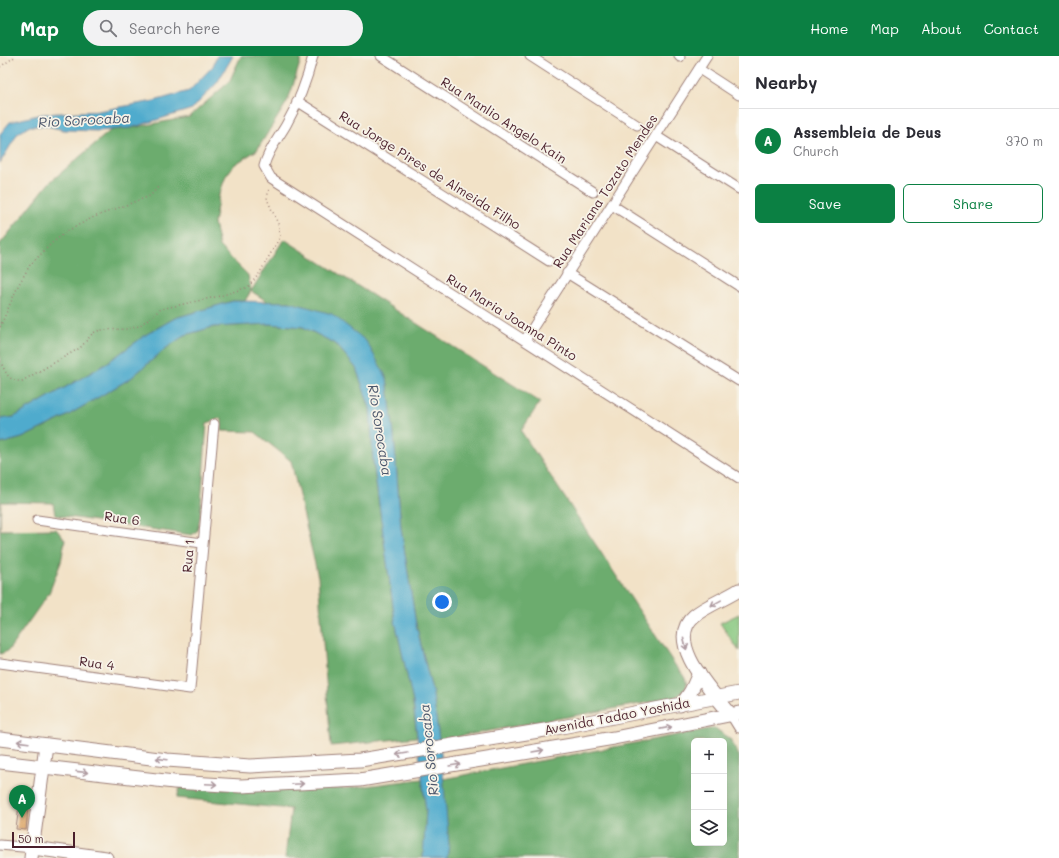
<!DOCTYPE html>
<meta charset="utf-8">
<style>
body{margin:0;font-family:Mali,sans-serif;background:#f2f2f3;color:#2b2b33}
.controls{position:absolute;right:12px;bottom:12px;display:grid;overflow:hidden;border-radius:6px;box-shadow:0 4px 16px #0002}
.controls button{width:36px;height:36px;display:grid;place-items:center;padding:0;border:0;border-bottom:1px solid #e1e1e2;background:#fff;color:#2b2b33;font:20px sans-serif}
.scale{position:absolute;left:12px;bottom:10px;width:63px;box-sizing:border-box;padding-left:4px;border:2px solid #4a1f2b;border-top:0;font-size:11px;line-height:14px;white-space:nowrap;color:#4a1f2b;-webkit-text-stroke:3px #f7f3e8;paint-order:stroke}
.you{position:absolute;left:442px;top:546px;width:14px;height:14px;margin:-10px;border:3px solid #fff;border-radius:50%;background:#1a73e8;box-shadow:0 0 0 6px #1a73e833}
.badge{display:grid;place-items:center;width:26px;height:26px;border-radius:50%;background:#0b8043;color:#fff;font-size:13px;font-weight:700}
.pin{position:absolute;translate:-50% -33px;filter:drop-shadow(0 1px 2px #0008)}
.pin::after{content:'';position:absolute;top:21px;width:14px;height:12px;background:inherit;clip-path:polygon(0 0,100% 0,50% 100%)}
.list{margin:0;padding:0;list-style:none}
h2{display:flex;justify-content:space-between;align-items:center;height:52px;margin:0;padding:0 16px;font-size:17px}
h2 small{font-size:13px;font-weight:400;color:#7c7c81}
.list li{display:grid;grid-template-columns:26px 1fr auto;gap:12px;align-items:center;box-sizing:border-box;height:64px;padding:0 16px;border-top:1px solid #e1e1e2}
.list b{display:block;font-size:15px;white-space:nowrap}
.list p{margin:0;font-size:13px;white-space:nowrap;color:#7c7c81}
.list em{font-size:13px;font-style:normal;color:#7c7c81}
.actions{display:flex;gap:8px;padding:12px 16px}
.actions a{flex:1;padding:9px 0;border:1px solid #0b8043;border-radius:6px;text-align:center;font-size:14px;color:#0b8043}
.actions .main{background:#0b8043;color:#fff}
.icon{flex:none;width:22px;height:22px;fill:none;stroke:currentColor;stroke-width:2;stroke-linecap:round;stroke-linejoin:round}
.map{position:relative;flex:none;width:739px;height:802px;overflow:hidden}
header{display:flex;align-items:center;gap:24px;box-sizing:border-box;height:56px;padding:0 20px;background:#0b8043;color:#fff}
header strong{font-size:19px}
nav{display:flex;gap:22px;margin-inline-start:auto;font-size:14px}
.search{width:280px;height:36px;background:#f2f2f3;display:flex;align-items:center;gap:10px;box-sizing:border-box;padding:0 14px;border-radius:22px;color:#7c7c81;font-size:15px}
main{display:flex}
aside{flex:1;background:#fff}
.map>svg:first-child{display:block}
.green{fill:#86c77f;stroke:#687355}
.forest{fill:#6cac6e;stroke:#5b664c;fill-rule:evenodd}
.water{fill:#50abcd;stroke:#4d657c}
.building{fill:#da9f5d}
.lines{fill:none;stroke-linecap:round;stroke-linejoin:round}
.street-casing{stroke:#9e8079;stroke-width:11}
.secondary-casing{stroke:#9e8079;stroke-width:15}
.path{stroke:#9e8079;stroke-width:1.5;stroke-dasharray:1 3;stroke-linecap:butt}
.street{stroke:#fff;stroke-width:9}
.secondary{stroke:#fff;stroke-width:13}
.oneway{stroke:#ae9aa0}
.labels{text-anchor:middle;stroke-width:3.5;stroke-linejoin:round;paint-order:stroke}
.street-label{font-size:13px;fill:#4a1f2b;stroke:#f7f3e8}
.water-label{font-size:14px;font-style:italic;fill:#4c576c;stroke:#f7f3e8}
</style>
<header>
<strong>Map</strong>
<div class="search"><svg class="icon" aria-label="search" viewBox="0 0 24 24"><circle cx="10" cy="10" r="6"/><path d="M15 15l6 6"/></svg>Search here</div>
<nav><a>Home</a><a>Map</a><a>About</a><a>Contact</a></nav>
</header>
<main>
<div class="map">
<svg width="739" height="802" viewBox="0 0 739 802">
<rect width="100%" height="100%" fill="#f7f3e8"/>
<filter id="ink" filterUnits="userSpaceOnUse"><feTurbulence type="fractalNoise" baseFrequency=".025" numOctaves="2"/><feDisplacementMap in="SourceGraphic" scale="8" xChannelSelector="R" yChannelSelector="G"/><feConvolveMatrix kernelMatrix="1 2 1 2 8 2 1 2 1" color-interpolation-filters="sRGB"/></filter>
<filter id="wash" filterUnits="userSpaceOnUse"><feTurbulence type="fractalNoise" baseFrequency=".012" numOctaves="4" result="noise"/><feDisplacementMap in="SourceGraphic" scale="16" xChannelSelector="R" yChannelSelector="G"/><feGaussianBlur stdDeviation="0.9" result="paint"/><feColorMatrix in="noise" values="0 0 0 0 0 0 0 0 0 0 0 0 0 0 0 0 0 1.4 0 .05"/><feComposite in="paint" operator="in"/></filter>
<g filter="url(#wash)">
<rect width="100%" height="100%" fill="#f2e2c7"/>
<path class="green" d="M739,558v37l-19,-28z"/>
<g class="forest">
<path d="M241,0h61l-10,33 -5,13 -30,48 -23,15 -8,11 -7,19 -5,28 5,23 29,29 3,16 33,-52 256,163 -19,29 154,234c12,14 19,23 -2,33l-234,42 -6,-45 -17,-71 -15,-96 -7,-93 -7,-57 -97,-76h-22l-17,-11 -6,10h-12l-58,17 -28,16 -43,31 -90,52 -14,2v-175l49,-61 62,-53 20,-2 58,-11 40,-35z"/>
<path d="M270,268l33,3 33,17 20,24 14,40 3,53 22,160 17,75 5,41 -86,9 -13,-169 -27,-116 -36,-29 -33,-1v-13l-15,5 -7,95 -3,13 -5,4 -137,-20 -2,-12 -52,-1 -1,28 56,-1 9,11 -4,22 -12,31 -41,58 -8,3v-210l22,-6 43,-21 66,-39 34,-29 20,-14 28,-8z"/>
<path d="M715,672l16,12 8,16v102h-292l-4,-79zM694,685h30v102h-30z"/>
<path d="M422,723l4,32 -3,47h-138l6,-49 -114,-11 3,-11 123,3 47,-2z"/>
</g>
<g class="water">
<path d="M217,0h16l-16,27 -25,26 -61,19 -33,3 -34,-1 -18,-4h-16l-12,7 -18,30v-29l10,-12 32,-8 56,-3 56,-10 35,-10 24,-25z"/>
<path d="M233,245l57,1 42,12 34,27 21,37 7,57 7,93 15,96 17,71 9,66 7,84 -2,13h-24l3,-47 -13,-109 -18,-81 -22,-160 -3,-53 -14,-40 -20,-24 -33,-17 -33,-3 -57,3 -28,8 -20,14 -34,29 -66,39 -43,21 -22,6v-25l14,-2 90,-52 43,-31 28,-16z"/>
</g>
<g id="blocks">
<path class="building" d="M19,750l9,1 -2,23 -10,-1z"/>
</g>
</g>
<g filter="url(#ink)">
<use href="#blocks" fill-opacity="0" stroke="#9e8079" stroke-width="1"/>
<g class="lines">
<g class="street-casing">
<g id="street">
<path d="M313,0c-6,24 -15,48 -27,69 -8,14 -18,25 -22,41l7,12 468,300"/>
<path d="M381,0l212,136"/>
<path d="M530,0l107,69"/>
<path d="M679,0l1,1"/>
<path d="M699,13l40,26"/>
<path d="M297,45l252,160"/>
<path d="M656,80l83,53"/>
<path d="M612,149l127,81"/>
<path d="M567,217l172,108"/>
<path d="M525,284l182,-284"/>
<path d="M37,464l165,23"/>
<path d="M0,607l190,26 24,-265"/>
<path d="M731,659l8,13"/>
<path d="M0,789l33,3"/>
</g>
</g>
<g class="secondary-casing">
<g id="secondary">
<path d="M680,649c10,-9 14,-20 19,-32"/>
<path d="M731,659c-17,-22 -68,-73 -37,-99 12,-10 31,-17 45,-26"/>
<path d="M0,683l167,21 83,6 110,-6 191,-31 188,-36"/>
<path d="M0,706l174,20 67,4 119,-6 254,-42 125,-25"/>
<path d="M33,792l73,10"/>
<path d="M31,802l15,-113"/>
</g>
</g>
<g class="path">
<path d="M0,11l16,-11"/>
<path d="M0,271l18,-41 12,-21 22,-22 15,-12 27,-14 56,-21 8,-9"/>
<path d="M0,305c6,11 8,21 22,20l58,-33 13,-15 7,-3 28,-1 11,-3 22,-17 59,-13 28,-9 11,-13 21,-37 -1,-11 -12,-27 2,-11"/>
</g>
<use href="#street" class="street"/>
<use href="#secondary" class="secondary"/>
</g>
<defs><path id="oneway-shaft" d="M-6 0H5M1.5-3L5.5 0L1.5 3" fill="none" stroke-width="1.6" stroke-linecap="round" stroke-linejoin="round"/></defs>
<g class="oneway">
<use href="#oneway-shaft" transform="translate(716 547) rotate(151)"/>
<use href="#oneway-shaft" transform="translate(685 588) rotate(75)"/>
<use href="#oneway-shaft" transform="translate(666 672) rotate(-11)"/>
<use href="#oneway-shaft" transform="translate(23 686) rotate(-173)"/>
<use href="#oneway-shaft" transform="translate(538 695) rotate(-10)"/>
<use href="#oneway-shaft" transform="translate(402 698) rotate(171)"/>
<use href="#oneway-shaft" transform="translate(162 703) rotate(-173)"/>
<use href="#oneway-shaft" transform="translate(455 709) rotate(-9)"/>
<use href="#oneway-shaft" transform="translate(82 716) rotate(6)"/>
<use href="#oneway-shaft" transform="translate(211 728) rotate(3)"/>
<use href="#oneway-shaft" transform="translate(298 728) rotate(-3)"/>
</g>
</g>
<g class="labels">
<g class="street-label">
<text transform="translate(504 64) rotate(33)" y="5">Rua Manlio Angelo Kain</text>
<text transform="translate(430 114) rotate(32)" y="5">Rua Jorge Pires de Almeida Filho</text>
<text transform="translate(605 135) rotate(-57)" y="5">Rua Mariana Tozato Mendes</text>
<text transform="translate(512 261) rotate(32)" y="5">Rua Maria Joanna Pinto</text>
<text transform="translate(122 462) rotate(8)" y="5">Rua 6</text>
<text transform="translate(188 500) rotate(-85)" y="5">Rua 1</text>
<text transform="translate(97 607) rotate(8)" y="5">Rua 4</text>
<text transform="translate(617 660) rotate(-11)" y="5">Avenida Tadao Yoshida</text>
</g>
<g class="water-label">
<text transform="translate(84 64) rotate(-3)" y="5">Rio Sorocaba</text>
<text transform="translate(380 374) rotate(81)" y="5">Rio Sorocaba</text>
<text transform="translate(429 694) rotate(-96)" y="5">Rio Sorocaba</text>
</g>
</g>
</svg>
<div class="controls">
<button>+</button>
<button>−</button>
<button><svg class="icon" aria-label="layers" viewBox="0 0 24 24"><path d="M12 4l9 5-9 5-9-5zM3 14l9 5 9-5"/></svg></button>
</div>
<div class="scale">50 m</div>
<div class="you"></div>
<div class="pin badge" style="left:22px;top:762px">A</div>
</div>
<aside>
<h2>Nearby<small></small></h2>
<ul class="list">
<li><span class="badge">A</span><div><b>Assembleia de Deus</b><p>Church</p></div><em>370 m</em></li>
</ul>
<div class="actions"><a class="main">Save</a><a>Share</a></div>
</aside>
</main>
